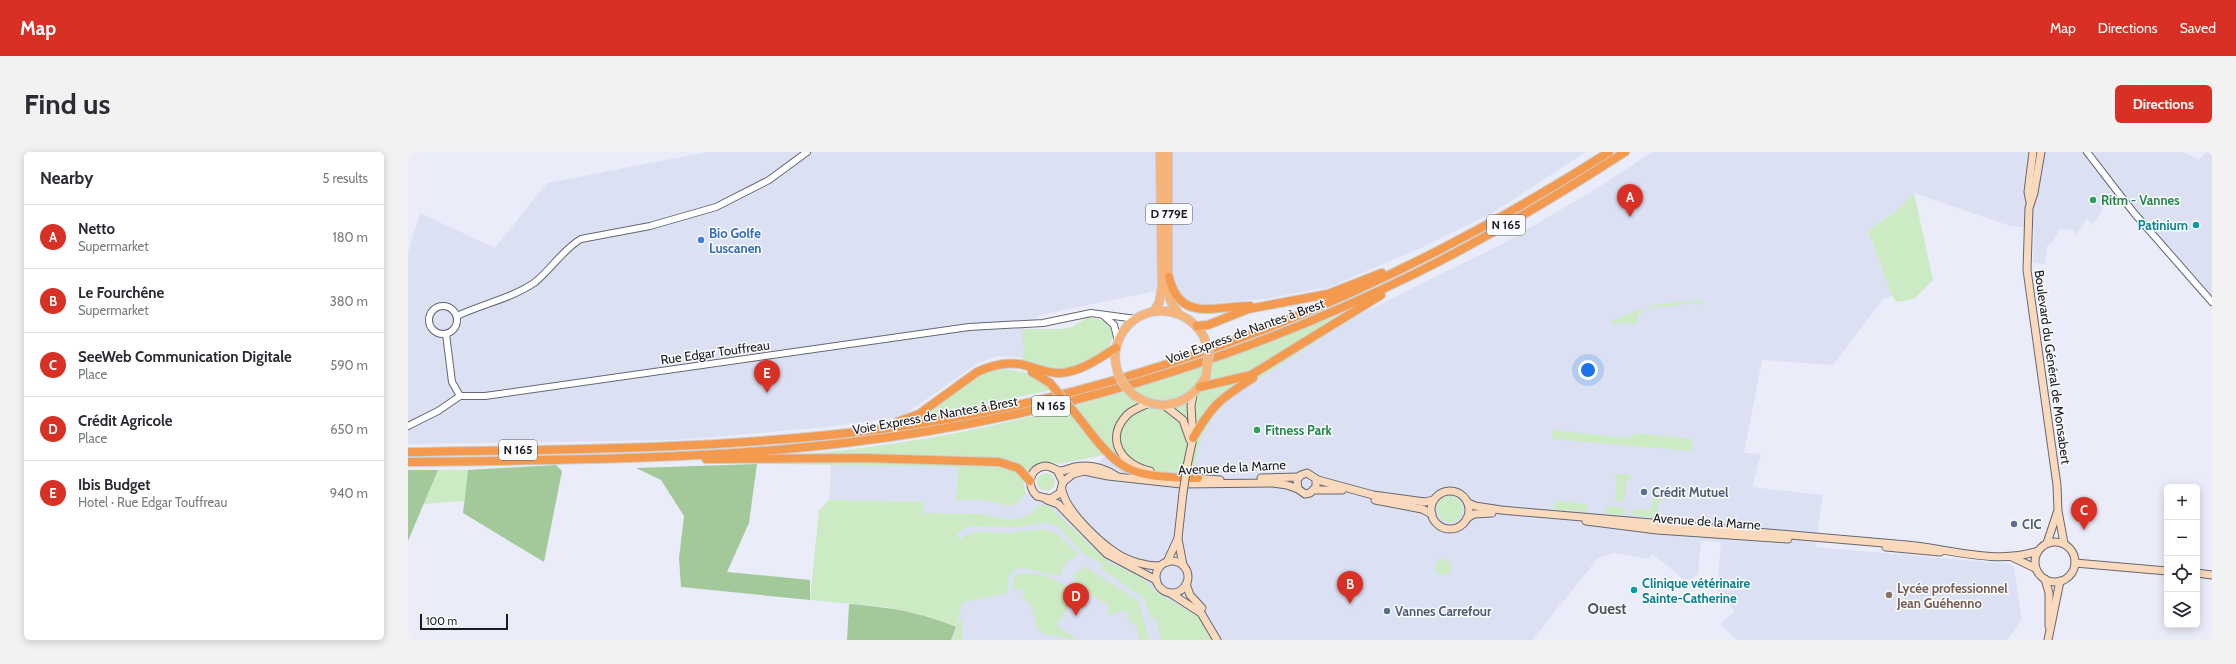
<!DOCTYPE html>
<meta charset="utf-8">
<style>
body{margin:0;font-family:Cabin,sans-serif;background:#f2f2f3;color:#2b2b33}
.controls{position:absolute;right:12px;bottom:12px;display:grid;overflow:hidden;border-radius:6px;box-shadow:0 2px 10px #0003}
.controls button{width:36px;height:36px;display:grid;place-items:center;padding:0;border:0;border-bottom:1px solid #e1e1e2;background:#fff;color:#2b2b33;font:20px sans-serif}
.scale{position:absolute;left:12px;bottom:10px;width:88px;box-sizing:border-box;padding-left:4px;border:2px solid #1b1c20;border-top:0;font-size:11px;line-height:14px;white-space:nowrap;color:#1b1c20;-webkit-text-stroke:3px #fafbfd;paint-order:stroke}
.you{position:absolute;left:1180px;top:218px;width:14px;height:14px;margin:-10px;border:3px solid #fff;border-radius:50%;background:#1a73e8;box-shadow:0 0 0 6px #1a73e833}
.badge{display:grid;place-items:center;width:26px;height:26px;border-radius:50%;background:#d93025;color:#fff;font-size:13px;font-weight:700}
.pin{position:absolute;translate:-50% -33px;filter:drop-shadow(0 1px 2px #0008)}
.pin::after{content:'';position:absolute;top:21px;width:14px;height:12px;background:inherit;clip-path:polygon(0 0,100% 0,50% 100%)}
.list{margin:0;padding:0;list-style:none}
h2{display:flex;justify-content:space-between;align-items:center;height:52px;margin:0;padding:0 16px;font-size:17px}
h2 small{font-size:13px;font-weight:400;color:#7c7c81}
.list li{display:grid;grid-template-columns:26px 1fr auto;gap:12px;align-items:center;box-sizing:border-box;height:64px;padding:0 16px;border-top:1px solid #e1e1e2}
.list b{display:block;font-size:15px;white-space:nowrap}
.list p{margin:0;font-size:13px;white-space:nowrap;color:#7c7c81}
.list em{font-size:13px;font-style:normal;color:#7c7c81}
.icon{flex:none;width:22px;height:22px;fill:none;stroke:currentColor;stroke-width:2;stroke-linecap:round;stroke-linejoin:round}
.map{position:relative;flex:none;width:1804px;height:488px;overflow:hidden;border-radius:6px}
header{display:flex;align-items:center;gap:24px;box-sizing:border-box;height:56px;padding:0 20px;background:#d93025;color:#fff}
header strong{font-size:19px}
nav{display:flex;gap:22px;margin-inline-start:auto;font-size:14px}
.intro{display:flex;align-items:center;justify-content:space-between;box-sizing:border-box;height:96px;padding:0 24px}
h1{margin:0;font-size:28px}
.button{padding:10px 18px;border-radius:6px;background:#d93025;color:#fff;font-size:14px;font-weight:700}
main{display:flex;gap:24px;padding:0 24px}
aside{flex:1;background:#fff;border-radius:6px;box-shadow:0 2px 10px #0003}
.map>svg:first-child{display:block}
.built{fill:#dbe1f3}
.green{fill:#cceac4}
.forest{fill:#a3c99a}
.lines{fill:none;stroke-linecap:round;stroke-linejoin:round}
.tertiary-casing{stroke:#656871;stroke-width:8}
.secondary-casing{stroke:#656871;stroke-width:9}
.primary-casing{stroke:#cdcdce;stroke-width:10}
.trunk-casing{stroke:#cdcdce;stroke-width:10}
.tertiary{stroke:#fff;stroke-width:6}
.secondary{stroke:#fad9bc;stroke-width:7}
.primary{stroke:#f6b37a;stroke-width:8}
.trunk{stroke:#f39a4e;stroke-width:8}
.secondary-bridge-casing{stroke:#656871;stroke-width:9;stroke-linecap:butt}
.primary-bridge-casing{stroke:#cdcdce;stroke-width:10;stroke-linecap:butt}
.trunk-bridge-casing{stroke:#cdcdce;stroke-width:10;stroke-linecap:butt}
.secondary-bridge{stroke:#fad9bc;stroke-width:7}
.primary-bridge{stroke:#f6b37a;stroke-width:8}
.trunk-bridge{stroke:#f39a4e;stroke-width:8}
.leisure-dot{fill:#2e9e5b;stroke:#fafbfd;stroke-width:1.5}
.culture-dot{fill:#0f9aa8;stroke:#fafbfd;stroke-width:1.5}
.shop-dot{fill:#3f7fe0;stroke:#fafbfd;stroke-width:1.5}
.service-dot{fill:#5c6f8a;stroke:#fafbfd;stroke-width:1.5}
.education-dot{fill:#8d6e63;stroke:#fafbfd;stroke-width:1.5}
.labels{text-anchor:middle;stroke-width:3;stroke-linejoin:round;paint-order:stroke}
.shield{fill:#fafbfd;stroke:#5e5f62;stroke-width:1}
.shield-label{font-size:12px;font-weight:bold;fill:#1b1c20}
.leisure-label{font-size:13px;font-weight:bold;fill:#27864d;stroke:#fafbfd;text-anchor:start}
.culture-label{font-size:13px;font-weight:bold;fill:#0d838f;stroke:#fafbfd;text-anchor:end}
.shop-label{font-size:13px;font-weight:bold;fill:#366cbe;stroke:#fafbfd;text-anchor:start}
.street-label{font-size:13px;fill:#1b1c20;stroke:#fafbfd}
.service-label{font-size:13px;font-weight:bold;fill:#4e5e75;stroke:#fafbfd;text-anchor:start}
.education-label{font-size:13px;font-weight:bold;fill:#785e54;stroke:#fafbfd;text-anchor:start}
.quarter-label{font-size:15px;font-weight:bold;fill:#52555e;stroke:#fafbfd}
</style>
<header>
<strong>Map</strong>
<nav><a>Map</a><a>Directions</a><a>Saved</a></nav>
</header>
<div class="intro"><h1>Find us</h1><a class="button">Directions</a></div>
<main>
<aside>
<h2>Nearby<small>5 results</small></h2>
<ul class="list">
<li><span class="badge">A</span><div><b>Netto</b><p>Supermarket</p></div><em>180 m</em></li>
<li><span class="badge">B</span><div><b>Le Fourchêne</b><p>Supermarket</p></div><em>380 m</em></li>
<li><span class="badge">C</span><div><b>SeeWeb Communication Digitale</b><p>Place</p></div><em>590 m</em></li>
<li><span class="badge">D</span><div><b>Crédit Agricole</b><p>Place</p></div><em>650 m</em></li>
<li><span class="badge">E</span><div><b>Ibis Budget</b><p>Hotel · Rue Edgar Touffreau</p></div><em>940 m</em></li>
</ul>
</aside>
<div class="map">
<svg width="1804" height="488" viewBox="0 0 1804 488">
<rect width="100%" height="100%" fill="#eaedf9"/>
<g class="built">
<path d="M299,0h879l-92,60 -73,36 -92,39 -58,11 -75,7 -13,-5 -8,-10 -19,1 -116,24 -16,15 1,28 -27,-2 -20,7 -77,54 -74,10 -150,13 -269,4v-191l12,-40 75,35 52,-65z"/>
<path d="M1244,0h531l16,8 7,-8h6v146h-10l-90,-104 -19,31 -6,-6 -10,15 -5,-4 -12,-1 -8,14 -5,3 -2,18 -12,-1 1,-35 -24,-2 -96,-33 -18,18 -28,19 24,66 -9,3 -50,66 -71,-5 -18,93 17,1 -9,33 71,8 -8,52 195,17 4,4 8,52 -15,20h-270l-17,-16 15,-13 -18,-21 4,-48 -20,-1 -3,33 -10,9 -36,-29 -3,5 -35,-6 -16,5 -66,82h-581l12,-38 -2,-62 -8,-16 -30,-11v-11l-94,-2 2,-36 128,3 -3,33h28l26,6 9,-4 7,-9 16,9 7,1 17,-11 1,-9 6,-6 10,-4h11l10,-18 64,16 26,2 2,-19 7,-23 10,-15 14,-16 123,-81 154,-76 98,-58z"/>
</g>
<g class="green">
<path d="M1506,41l19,87 -19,19 -18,3 -4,-6 -24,-66 27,-18z"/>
<path d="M1293,148l3,4 -6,1 -1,-3 -29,5h-16l-2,4 -2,-4 4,-2z"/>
<path d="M1234,156v6h-4l-1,10 -20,-1v4l-7,-5z"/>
<path d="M932,162l10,5 -123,81c-22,24 -29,41 -33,73l-26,-2 -6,7 -58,-23 -45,9 -9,-2 -16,4 -11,15 3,12 -7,9 -9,4 -26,-6h-28l2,-33 -184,-3 1,-8c195,-11 385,-68 565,-142z"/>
<path d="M680,165l18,4 4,3 3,12 -5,13 -22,14 -27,7 -37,-9 2,-10 -2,-22h41l9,-2z"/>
<path d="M595,217c19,2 35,5 48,21l-131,28 56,-42 11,-4z"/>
<path d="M1144,278l77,8 5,-5 58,6v12l-140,-12z"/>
<path d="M30,318h30l-4,31 -41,3z"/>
<circle cx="638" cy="330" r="9"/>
<path d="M1208,322l15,1 -1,5 -4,1 -2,21 -9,-1 2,-23h-4z"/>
<circle cx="1042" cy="357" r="13"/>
<path d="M1245,345l9,1 -1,4h-2l-2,9 2,1 -2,6 -27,-3 3,-6 18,1z"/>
<path d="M421,348l95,2 -1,11 58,1 27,6 13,-2 10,-5 9,-8h8l59,56 35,17 14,14 43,25 14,23h-52l-5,-22h-5l-7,-20 -43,-29 2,-5 -19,-10 -26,-27 -9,-4 -36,4 -38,-1 -7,1 -11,6 4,7 3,-4 11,-4 32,1 37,-4 12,4 21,20v3c-10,4 -14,8 -15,19 -20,4 -58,-27 -54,18l-45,9 -7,25 -70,-20 -76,-7 9,-90z"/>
<path d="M1151,349l27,3 2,8 -35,-3 1,-4z"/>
<path d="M1198,354l18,2 2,3 -3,4 -18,-1z"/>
<circle cx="1035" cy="415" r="8"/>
<path d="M675,415l4,1 51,32 11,40h-10l-2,-13 -8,-6 -3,-11 -17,5 -3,-3 4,-5 -34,-22 -2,-11z"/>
<path d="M617,421c18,2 36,5 46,20l-6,9 5,3 -14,20 22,15 -31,-5 -6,-3 -3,-3 -8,-26 -6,-4 -2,-10h-10l3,-14z"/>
<path d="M552,467l2,2 1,19h-11z"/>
</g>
<g class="forest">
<path d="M349,312l-8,59 -22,49 83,8v20l-129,-13 -2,-29 5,-42 -23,-36 -25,-12z"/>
<path d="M148,313l6,6 -18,91 -81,-49 5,-43z"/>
<path d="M0,318h30l-30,71z"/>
<path d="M441,452c41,3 69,8 107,23l-5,13h-104z"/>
</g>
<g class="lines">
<g class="tertiary-casing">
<g id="tertiary">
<path d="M1679,0l47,61 78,89"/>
<circle cx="35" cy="168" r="14"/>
<path d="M695,163l11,10 4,16"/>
<path d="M49,164c25,-12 53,-17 77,-33 17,-13 29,-34 47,-44l69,-13 66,-19 53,-27 38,-28"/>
<path d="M38,182l6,48 8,14"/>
<path d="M0,274l30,-15 22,-15h25l484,-69 74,-4 48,-10 45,6"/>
</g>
</g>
<g class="secondary-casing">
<g id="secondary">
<path d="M1633,0l-7,41 -5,15 -2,62 30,215 1,26 6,32"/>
<path d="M1622,50l-2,-10 5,-40"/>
<path d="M741,251c-8,4 -16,6 -22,12 -23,24 -5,50 23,56"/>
<path d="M756,253l19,15 7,20"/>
<path d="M779,314l6,-28 -2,-32 2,-11"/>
<path d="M649,318l6,12 -3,11 -10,6 -13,-3c-11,-10 -8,-28 8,-30 6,0 10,4 15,5 5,0 10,-3 15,-4 15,-3 28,0 41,9"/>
<path d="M786,326l26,2"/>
<path d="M853,326l37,-1"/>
<path d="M908,327v8l-6,6 -5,1 -7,-5 -1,-9 4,-5 6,-2 11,7 55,15 52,7 8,-2"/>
<path d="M655,330l10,-8 11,-3 24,5 73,8 92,-1 14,2 11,4"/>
<path d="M654,338c4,21 36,51 54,63 12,8 29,13 44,13"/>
<path d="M907,338h27"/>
<circle cx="1042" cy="358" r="19"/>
<path d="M639,348l11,4 49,50 49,26"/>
<path d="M967,348l47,9 10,5"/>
<path d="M1060,351l7,3 26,4 406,35c42,4 90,20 131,6"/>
<path d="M1059,366l7,-4 18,-1"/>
<path d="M1178,369l71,9 131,9"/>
<path d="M770,387l5,26"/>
<circle cx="1647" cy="410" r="20"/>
<path d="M1639,391l10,-30"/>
<path d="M1478,395l54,5"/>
<path d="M1604,405l23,11"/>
<circle cx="764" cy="425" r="16"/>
<path d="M759,410l11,-24 5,-45"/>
<path d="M1667,411l92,8"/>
<path d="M1789,421l15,2"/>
<path d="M1637,427l4,14v33"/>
<path d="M778,432l4,11 12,13"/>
<path d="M762,441l31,20 16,27"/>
<path d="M1640,488l12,-59"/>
</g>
</g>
<g class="primary-casing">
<g id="primary">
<path d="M760,0v135l2,13 8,13"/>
<path d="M746,159l5,-8 3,-16 -2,-135"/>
<path d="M707,203c5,-49 65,-60 89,-18"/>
<path d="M727,244c27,18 57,7 71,-20"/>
</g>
</g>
<g class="trunk-casing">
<g id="trunk">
<path d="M761,125c11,46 45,29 81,29"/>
<path d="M789,174l11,-1 40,-16 80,-15 54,-21"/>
<path d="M624,220l18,11"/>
<path d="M792,235l51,-12 130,-80"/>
<path d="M667,261c14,17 26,36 43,49 21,17 55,15 80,16"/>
<path d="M489,270l22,-8 58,-42c13,-6 28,-10 42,-8 14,2 27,10 42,9 21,-2 37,-14 55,-25"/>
<path d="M785,286c20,-34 27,-39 60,-60"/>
<path d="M0,300c158,-2 317,-3 474,-23 260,-34 507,-136 727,-277"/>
<path d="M298,307l157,-1 136,4 19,6 12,13"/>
<path d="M0,310c145,-2 292,-2 436,-19 198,-23 392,-81 570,-169 73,-36 143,-78 211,-122"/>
</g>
</g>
<use href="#tertiary" class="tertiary"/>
<use href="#secondary" class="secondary"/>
<use href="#primary" class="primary"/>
<use href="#trunk" class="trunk"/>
<g class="secondary-bridge-casing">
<path id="secondary-bridge" d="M775,341l4,-27"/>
</g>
<g class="primary-bridge-casing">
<g id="primary-bridge">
<path d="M796,185l5,17 -3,22"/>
<path d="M707,205c1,16 7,29 20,39"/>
</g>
</g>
<g class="trunk-bridge-casing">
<path id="trunk-bridge" d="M642,231l25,30"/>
</g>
<use href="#secondary-bridge" class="secondary-bridge"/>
<use href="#primary-bridge" class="primary-bridge"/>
<use href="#trunk-bridge" class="trunk-bridge"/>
</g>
<g class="leisure-dot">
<circle cx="1685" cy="48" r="4"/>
<circle cx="849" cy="278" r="4"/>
</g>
<g class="culture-dot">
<circle cx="1788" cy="73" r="4"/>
<circle cx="1226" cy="438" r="4"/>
</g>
<circle class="shop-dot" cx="293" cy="88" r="4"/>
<g class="service-dot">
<circle cx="1236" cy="340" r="4"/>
<circle cx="1606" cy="372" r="4"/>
<circle cx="979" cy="459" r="4"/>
</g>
<circle class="education-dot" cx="1481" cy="443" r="4"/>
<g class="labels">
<g class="shield">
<rect x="738" y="52" width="46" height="20" rx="3"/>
<rect x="1079" y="63" width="38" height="20" rx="3"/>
<rect x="624" y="244" width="38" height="20" rx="3"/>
<rect x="91" y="288" width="38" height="20" rx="3"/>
</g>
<g class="shield-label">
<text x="761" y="66">D 779E</text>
<text x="1098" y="77">N 165</text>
<text x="643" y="258">N 165</text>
<text x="110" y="302">N 165</text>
</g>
<g class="leisure-label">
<text x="1693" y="53">Ritm - Vannes</text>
<text x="857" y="283">Fitness Park</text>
</g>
<g class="culture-label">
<text x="1780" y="78">Patinium</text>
<text x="1234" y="436" text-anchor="start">Clinique vétérinaire<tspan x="1234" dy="15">Sainte-Catherine</tspan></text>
</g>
<g class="shop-label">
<text x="301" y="86">Bio Golfe<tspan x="301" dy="15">Luscanen</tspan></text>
</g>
<g class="street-label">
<text transform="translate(837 179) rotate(-20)" y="5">Voie Express de Nantes à Brest</text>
<text transform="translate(307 200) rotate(-8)" y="5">Rue Edgar Touffreau</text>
<text transform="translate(1645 215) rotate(82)" y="5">Boulevard du Général de Monsabert</text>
<text transform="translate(527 263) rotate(-10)" y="5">Voie Express de Nantes à Brest</text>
<text transform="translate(824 315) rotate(-3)" y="5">Avenue de la Marne</text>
<text transform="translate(1299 369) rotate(4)" y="5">Avenue de la Marne</text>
</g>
<g class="service-label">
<text x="1244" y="345">Crédit Mutuel</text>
<text x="1614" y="377">CIC</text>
<text x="987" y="464">Vannes Carrefour</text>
</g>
<g class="education-label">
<text x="1489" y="441">Lycée professionnel<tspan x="1489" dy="15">Jean Guéhenno</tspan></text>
</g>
<g class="quarter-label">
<text x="1199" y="462">Ouest</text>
</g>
</g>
</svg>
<div class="controls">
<button>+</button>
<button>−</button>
<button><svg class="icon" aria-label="locate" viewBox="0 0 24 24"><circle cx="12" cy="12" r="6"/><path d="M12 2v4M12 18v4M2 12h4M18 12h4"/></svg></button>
<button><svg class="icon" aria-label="layers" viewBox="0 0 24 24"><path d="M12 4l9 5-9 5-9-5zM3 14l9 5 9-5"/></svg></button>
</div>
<div class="scale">100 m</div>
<div class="you"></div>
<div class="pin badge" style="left:1222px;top:65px">A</div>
<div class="pin badge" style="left:942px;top:452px">B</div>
<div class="pin badge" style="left:1676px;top:378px">C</div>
<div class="pin badge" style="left:668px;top:464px">D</div>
<div class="pin badge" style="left:359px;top:241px">E</div>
</div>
</main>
